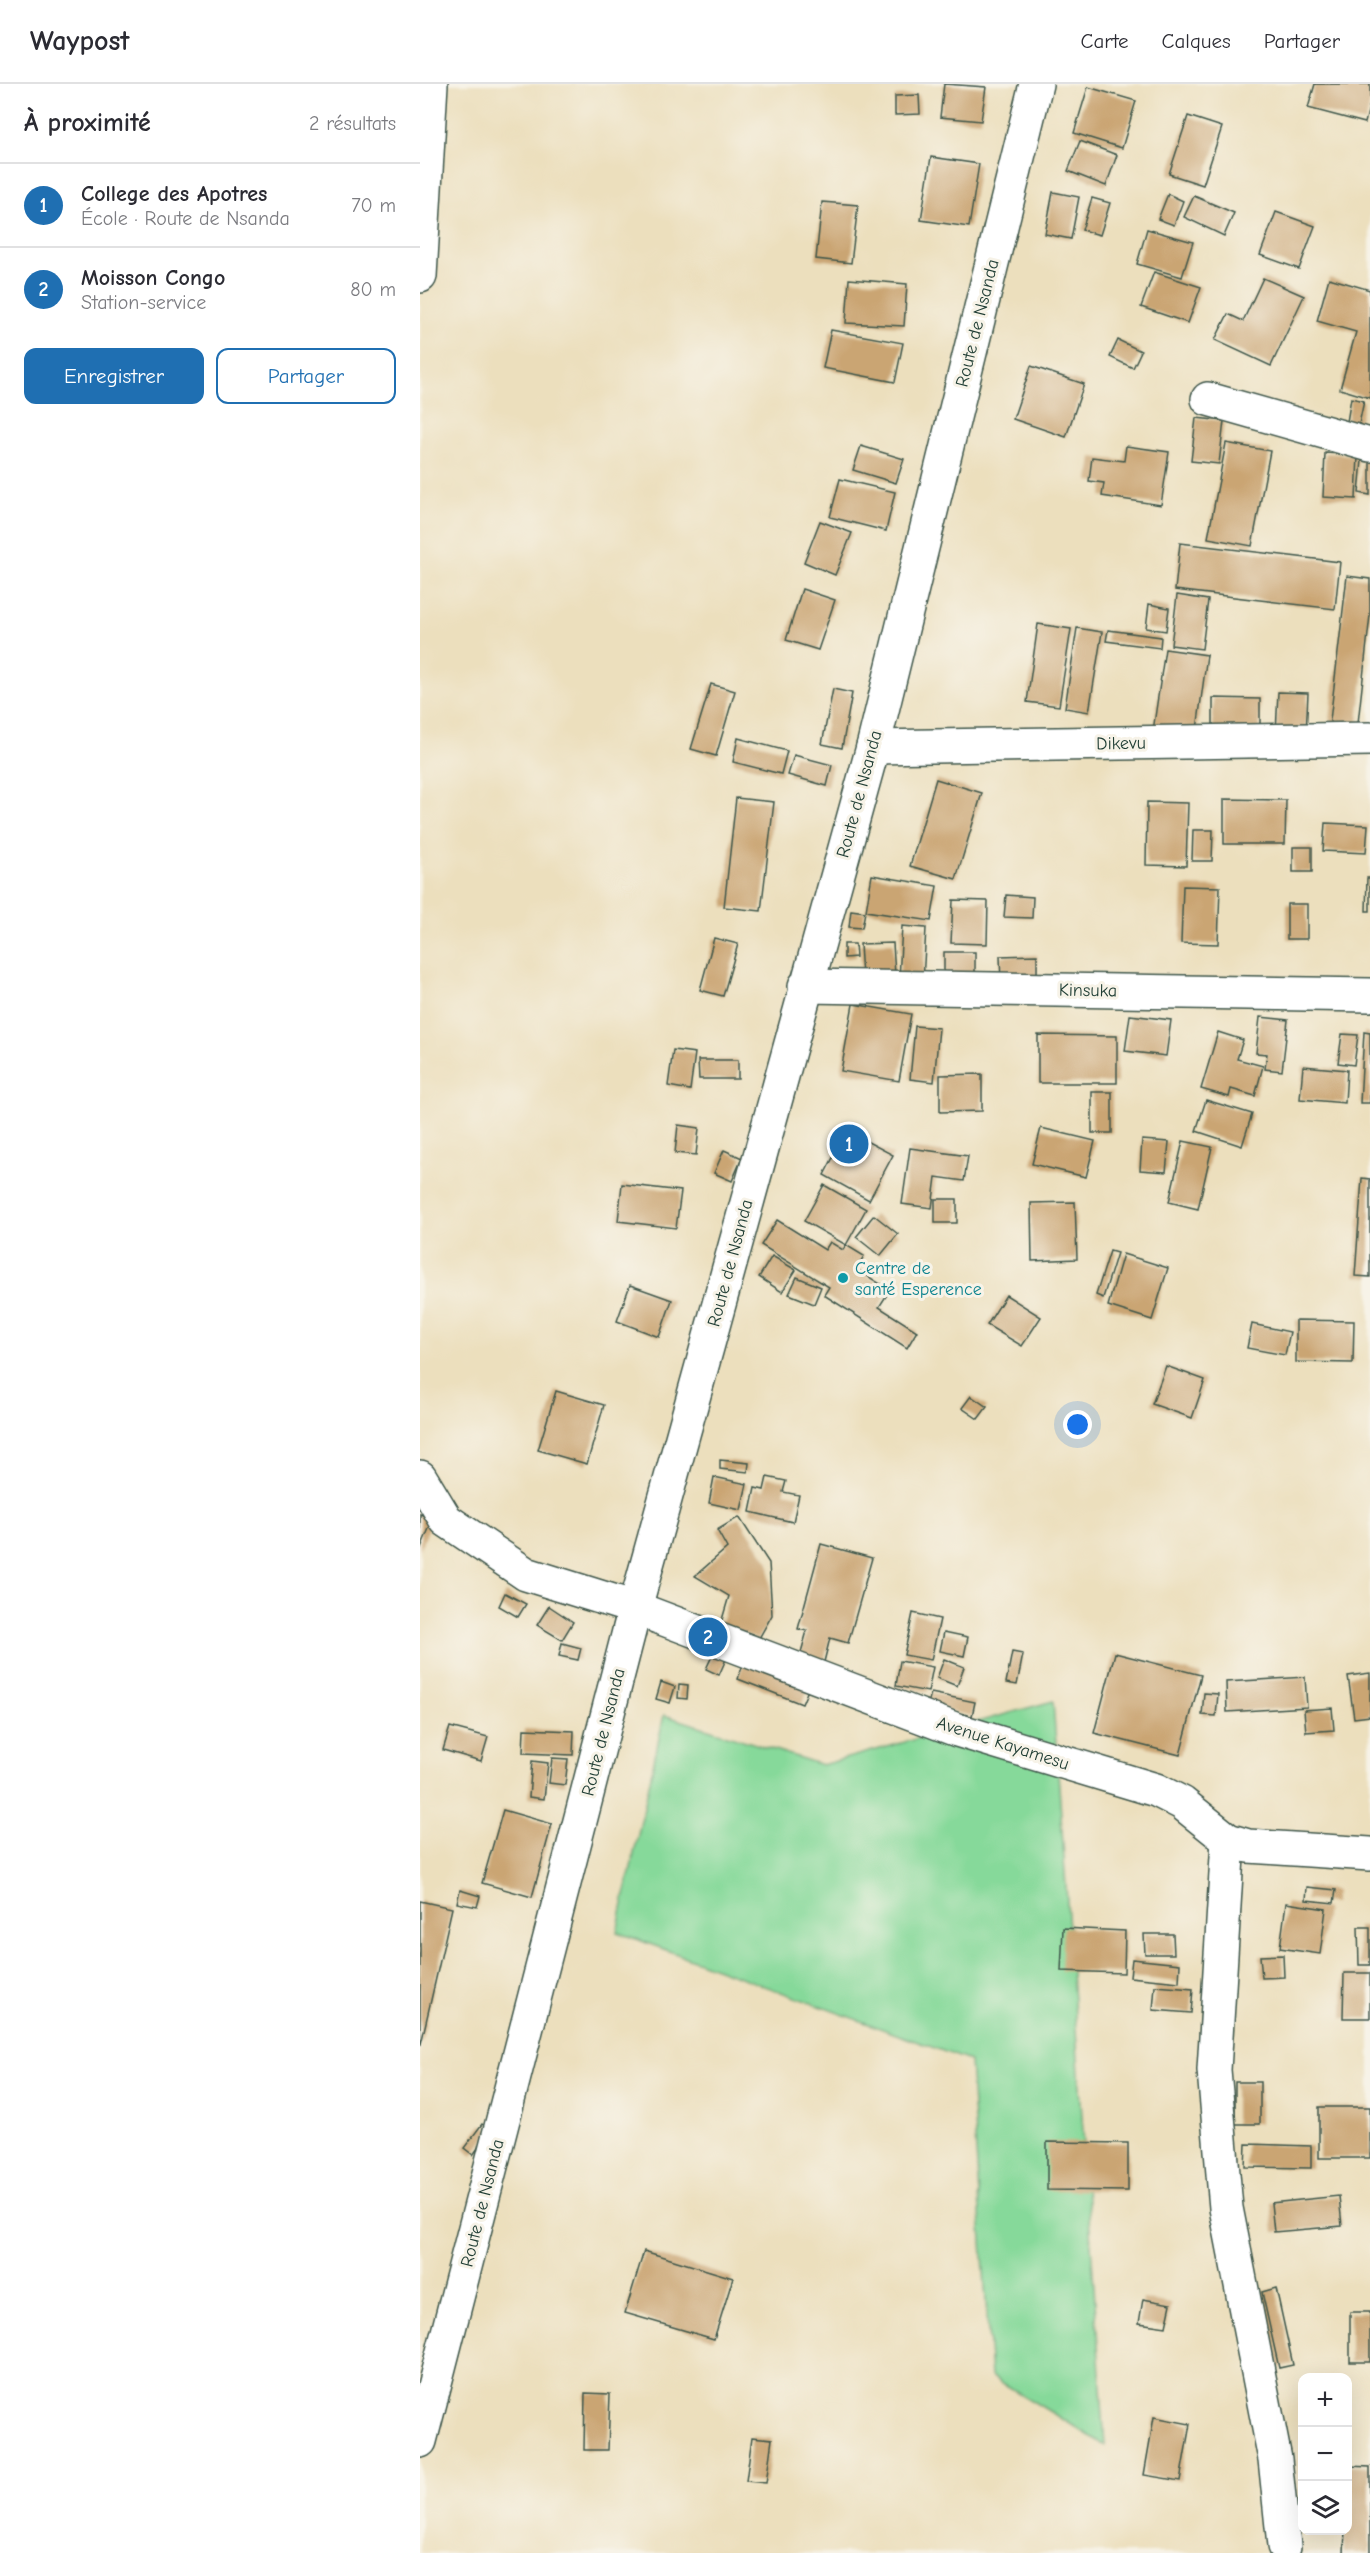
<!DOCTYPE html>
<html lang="fr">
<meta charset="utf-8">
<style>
body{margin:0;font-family:"Comic Neue",sans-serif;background:#f7f7f7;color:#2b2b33}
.controls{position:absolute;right:18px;bottom:18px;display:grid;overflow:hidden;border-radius:12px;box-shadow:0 6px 24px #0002}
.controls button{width:54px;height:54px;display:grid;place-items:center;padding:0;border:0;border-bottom:2px solid #e1e1e2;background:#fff;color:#2b2b33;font:30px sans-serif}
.you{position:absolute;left:658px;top:1341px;width:21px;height:21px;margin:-15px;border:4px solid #fff;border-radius:50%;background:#1a73e8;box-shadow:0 0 0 9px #1a73e833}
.badge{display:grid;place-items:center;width:39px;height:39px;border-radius:50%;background:#1f6fb2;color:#fff;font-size:20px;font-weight:700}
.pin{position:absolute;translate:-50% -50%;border:3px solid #fff;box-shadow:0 2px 6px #0006}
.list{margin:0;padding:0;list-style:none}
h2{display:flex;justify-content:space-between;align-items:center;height:78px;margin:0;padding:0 24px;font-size:26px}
h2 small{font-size:20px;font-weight:400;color:#7c7c81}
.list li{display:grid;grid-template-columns:39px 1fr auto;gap:18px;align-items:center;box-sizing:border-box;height:84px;padding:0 24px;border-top:2px solid #e1e1e2}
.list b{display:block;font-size:22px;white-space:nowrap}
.list p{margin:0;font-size:20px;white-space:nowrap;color:#7c7c81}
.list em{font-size:20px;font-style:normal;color:#7c7c81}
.actions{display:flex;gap:12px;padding:18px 24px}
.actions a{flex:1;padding:14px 0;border:2px solid #1f6fb2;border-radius:12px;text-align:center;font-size:21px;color:#1f6fb2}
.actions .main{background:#1f6fb2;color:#fff}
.icon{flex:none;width:33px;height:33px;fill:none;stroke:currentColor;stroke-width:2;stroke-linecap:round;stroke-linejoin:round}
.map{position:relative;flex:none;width:950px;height:2469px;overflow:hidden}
header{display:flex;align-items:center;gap:36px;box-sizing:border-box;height:84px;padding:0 30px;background:#fff;border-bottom:2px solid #e1e1e2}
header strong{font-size:28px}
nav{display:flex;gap:33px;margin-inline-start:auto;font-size:21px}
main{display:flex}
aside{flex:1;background:#fff}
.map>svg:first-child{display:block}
.green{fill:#86d99a;stroke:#528b67;stroke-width:1.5}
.building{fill:#caa573}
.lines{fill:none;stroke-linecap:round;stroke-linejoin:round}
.street-casing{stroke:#3e5549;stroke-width:36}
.secondary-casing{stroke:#3e5549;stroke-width:36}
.street{stroke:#fff;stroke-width:33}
.secondary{stroke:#fff;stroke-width:33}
.culture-dot{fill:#0f9aa8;stroke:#f7f3e8;stroke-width:2}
.labels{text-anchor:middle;stroke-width:6;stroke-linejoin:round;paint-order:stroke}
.street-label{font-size:18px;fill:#1f3d34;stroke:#f7f3e8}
.culture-label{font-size:18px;fill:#0d838f;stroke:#f7f3e8;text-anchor:start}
</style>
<header>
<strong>Waypost</strong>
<nav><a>Carte</a><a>Calques</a><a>Partager</a></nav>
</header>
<main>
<aside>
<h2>À proximité<small>2 résultats</small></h2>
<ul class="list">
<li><span class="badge">1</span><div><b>College des Apotres</b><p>École · Route de Nsanda</p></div><em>70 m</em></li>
<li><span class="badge">2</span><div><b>Moisson Congo</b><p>Station-service</p></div><em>80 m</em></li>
</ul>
<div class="actions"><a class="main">Enregistrer</a><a>Partager</a></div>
</aside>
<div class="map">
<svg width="950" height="2469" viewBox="0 0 950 2469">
<rect width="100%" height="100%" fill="#f7f3e8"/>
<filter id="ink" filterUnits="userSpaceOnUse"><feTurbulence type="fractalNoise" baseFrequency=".0167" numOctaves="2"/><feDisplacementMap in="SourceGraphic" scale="12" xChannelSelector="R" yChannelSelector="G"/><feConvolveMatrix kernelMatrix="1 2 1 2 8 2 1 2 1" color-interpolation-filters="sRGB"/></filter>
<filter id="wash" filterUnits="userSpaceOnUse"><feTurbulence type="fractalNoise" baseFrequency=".008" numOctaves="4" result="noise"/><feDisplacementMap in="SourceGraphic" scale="24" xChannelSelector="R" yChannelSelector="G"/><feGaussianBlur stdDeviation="1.35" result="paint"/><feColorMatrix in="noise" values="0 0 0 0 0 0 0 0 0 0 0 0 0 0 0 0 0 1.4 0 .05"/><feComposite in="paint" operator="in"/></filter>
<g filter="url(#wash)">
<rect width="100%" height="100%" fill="#ecdfbd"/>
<path class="green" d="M633,1617l52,744 -114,-69 -21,-315 -353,-129 47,-217 158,50z"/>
<g id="blocks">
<g class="building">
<path d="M524,0l42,3 -5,34 -41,-4z"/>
<path d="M895,0h55v20l-5,19 -57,-15z"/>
<path d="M668,3l48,14 -14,47 -48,-15z"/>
<path d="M499,11l1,19 -25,1v-19z"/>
<path d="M768,32l34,11 -19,58 -34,-11z"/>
<path d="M660,57l37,14 -11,31 -38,-15z"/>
<path d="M511,73l48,7 -10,63 -48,-7z"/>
<path d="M633,108l26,5 -8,42 -26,-5z"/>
<path d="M748,110l15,7 -9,24 -16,-6z"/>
<path d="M774,112l40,17 -10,23 -40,-19z"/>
<path d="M672,114l18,5 -10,32 -18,-5z"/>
<path d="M402,118l36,3 -7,58 -35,-4z"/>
<path d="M856,128l39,14 -16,43 -39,-14z"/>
<path d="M727,145l46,13 -11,35 -45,-13z"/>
<path d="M734,188l47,15 -13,36 -47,-16z"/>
<path d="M843,194l41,18 -33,70 -56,-26 13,-26 15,7z"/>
<path d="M909,194l41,12v108l-30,-9 16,-57 -39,-11z"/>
<path d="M429,195l58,5 -3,42 -58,-3z"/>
<path d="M411,246l72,13 -8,39 -72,-14z"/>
<path d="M698,256l23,11 -8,17 -23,-11z"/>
<path d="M611,282l53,18 -18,53 -53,-18z"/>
<path d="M931,314l13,3 -5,23 -12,-2z"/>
<path d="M776,334l28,3 -5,43 -28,-3z"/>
<path d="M806,359l44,8 -18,95 -44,-8z"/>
<path d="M441,362l43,13 -8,24 -43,-13z"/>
<path d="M706,362l43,6 -8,53 -59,-9 2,-13 -15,-2 3,-24 32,4z"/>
<path d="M905,369l33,2 -2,44 -33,-2z"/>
<path d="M942,376l8,1v34l-11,-2z"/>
<path d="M420,395l55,13 -9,39 -56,-14z"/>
<path d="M400,437l32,12 -17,42 -31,-13z"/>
<path d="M760,459l160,19 -5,47 -160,-19z"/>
<path d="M927,492l23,3v36l-13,117 -28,-3z"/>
<path d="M382,505l33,11 -17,50 -32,-10z"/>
<path d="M757,511l31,5 -6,49 -31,-4z"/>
<path d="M729,520l20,4 -3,23 -20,-3z"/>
<path d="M618,540l33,5 -12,77 -32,-4z"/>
<path d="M657,544l25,4 -13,80 -24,-4z"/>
<path d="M688,546l53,7 -1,11 -54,-7z"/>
<path d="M745,565l42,6 -11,82 -43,-6z"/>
<path d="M291,600l24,7 -19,65 -25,-7z"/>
<path d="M413,605l19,4 -10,55 -20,-4z"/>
<path d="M858,608l30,1 -2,42 -30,-2z"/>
<path d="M793,614l47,1v32l-47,-1z"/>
<path d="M318,654l49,13 -6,23 -48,-12z"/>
<path d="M374,671l38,10 -5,21 -39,-11z"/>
<path d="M516,695l46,14 -26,86 -46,-13z"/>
<path d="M316,714l38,4 -13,109 -37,-4z"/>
<path d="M804,715l62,1 -1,44h-61z"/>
<path d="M727,718l41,1 -2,63 -40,-1z"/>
<path d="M905,739l43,2 -2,28 -43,-2z"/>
<path d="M773,746h20l-1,31h-20z"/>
<rect x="873" y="763" width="19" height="25"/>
<path d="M452,791l65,11 -6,35 -65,-10z"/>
<path d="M947,794h3v33h-4z"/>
<path d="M763,802l37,1 -2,57 -37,-1z"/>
<path d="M586,811l27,2 -1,21 -28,-1z"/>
<path d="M533,816l35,1 -1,43 -36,-1z"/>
<rect x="867" y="820" width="20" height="35"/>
<path d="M431,826l14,2 -3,16 -13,-1z"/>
<path d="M482,842l24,2 -3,53 -24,-2z"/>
<path d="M294,854l24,6 -15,52 -23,-6z"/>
<path d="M473,859l2,32 -33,1 -2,-32z"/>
<path d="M424,860h11l1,13 -12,1z"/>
<rect x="524" y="868" width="31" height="27"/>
<path d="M617,871v27h-36l-1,-26z"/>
<path d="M433,920l58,10 -12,67 -58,-10z"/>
<path d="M710,931l41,5 -5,36 -41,-5z"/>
<path d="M840,933l28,3 -6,51 -17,-2 2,-15 -11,-1z"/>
<path d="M495,942l24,2 -5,54 -24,-3z"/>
<path d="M798,948l25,8 -6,19 26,7 -8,30 -24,-7 -2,8 -28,-8z"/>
<path d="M944,948l6,1v70h-10z"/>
<path d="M922,950l16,1 -4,30 -16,-2z"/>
<path d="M618,951l79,1v47h-79z"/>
<path d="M253,966l22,3 -5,37 -22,-4z"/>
<path d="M278,976h40v19h-39z"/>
<path d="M883,982l44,4 -2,33 -45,-4z"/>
<path d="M562,990v37l-42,1v-37z"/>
<rect x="672" y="1008" width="20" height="41"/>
<path d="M786,1016l46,14 -10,32 -46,-15z"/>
<path d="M258,1041l21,3 -3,27 -21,-2z"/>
<path d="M621,1044l54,13 -9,36 -54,-13z"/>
<path d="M427,1047l46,24 -24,45 -45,-25z"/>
<path d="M722,1056l27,2 -3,30 -26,-2z"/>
<path d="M763,1057l29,6 -14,62 -29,-7z"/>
<path d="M490,1064l58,8 -4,25 -28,-4 -4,31 -30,-4z"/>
<path d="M304,1066l18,8 -10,23 -18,-8z"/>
<path d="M942,1094l8,1v98l-15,-1z"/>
<path d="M202,1100l59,7 -5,37 -58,-7z"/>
<path d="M404,1101l42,24 -20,36 -42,-24z"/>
<rect x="515" y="1115" width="22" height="24"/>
<path d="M655,1118l2,57 -45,2 -1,-58z"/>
<path d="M454,1131l24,19 -18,22 -24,-19z"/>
<path d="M357,1136l48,30 5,-8 13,8 3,-5 18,11 -8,13 34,21 -11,17 38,24 -10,17 -83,-53 5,-8 -68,-42z"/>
<path d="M690,1167l7,2 -14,45 -7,-3z"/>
<path d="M703,1170l45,14 -16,52 -44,-14z"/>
<path d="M352,1172l24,14 -14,22 -23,-15z"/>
<path d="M377,1193l24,10 -7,17 -25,-10z"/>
<path d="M210,1201l42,15 -13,37 -42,-16z"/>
<path d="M586,1211l35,22 -19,29 -35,-21z"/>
<path d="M876,1236l58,1 -1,42 -57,-1z"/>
<path d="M832,1240l38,8 -5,23 -38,-7z"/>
<path d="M746,1282l39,14 -13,38 -40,-14z"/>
<path d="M136,1307l48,14 -17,59 -49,-14z"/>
<path d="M551,1312l16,11 -9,12 -16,-11z"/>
<path d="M300,1376l29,3 -1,9 -28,-3z"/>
<path d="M294,1393l33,7 -6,26 -32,-7z"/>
<path d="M347,1393l19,4 -3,11 16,3 -6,27 -43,-10 5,-24 9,2z"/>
<path d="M0,1430l13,5 -13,31z"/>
<path d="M319,1433l30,46 3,52 -14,25 -37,-17 8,-27 -34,-20 32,-28 -10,-18z"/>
<path d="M401,1460l51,14 -24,85 -18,-5 -6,24 -24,-6 7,-25 -9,-2z"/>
<path d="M85,1509l21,11 -8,13 -19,-11z"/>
<path d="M129,1522l24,16 -11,18 -25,-15z"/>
<path d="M493,1529l27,6 -9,41 -27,-5z"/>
<path d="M524,1548l24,5 -4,19 -24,-5z"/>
<path d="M142,1559l19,5 -3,12 -19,-4z"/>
<path d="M294,1568l13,5 -8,18 -13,-6z"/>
<path d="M592,1568l11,2 -6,31 -11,-2z"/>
<path d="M695,1569l86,22 -21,80 -86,-22z"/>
<path d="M325,1575l65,26 -8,19 -64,-25z"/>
<path d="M524,1575l20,8 -7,19 -20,-8z"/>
<path d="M480,1577l33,6 -5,25 -32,-6z"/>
<path d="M950,1589v43l-16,2 -6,-42z"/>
<path d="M885,1593l2,30 -80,5 -1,-30z"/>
<path d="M241,1598l14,5 -5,16 -14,-4z"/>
<path d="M259,1600l9,1 -1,14 -9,-1z"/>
<path d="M511,1609l44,9 -3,14 -45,-9z"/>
<path d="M784,1609l14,1 -2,22 -14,-1z"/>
<path d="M912,1624l2,22 -28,2 -2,-22z"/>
<path d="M30,1643l38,10 -7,24 -38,-11z"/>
<path d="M104,1645l50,2 -1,24 -50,-2z"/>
<path d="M132,1674l16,1 -3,26 -16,-2z"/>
<path d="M112,1677l16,2 -4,36 -15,-2z"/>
<path d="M83,1726l49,14 -20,73 -50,-14z"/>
<path d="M887,1803l29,3 -2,13 -28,-3z"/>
<path d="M40,1806l20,6 -3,11 -20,-4z"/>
<path d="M0,1817l32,7 -31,136 -1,-1z"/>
<path d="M866,1819l40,6 -6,45 -40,-6z"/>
<path d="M938,1843h12v38h-11z"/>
<path d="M643,1844l62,3 -1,42 -63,-2z"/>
<path d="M724,1850h29l1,20h-29z"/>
<path d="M863,1871l1,22 -22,1 -2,-22z"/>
<path d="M712,1875l48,5 -1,18 -49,-5z"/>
<path d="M924,1889h26v45h-27z"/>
<path d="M735,1902l38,3 -2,24 -38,-3z"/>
<rect x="815" y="1998" width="25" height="42"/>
<rect x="899" y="2023" width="51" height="51"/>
<path d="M62,2040l9,6 -18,25 -9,-7z"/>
<path d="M627,2058l81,1v48l-81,-1z"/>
<path d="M826,2060l65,2v22l-66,-1z"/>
<path d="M919,2112l3,30 -68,6 -3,-29z"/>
<path d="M224,2167l89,27 -19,61 -89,-26z"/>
<path d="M856,2204l17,77 -14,3 -17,-76z"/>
<path d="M723,2215l28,5 -5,23 -27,-4z"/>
<rect x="930" y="2228" width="20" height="50"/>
<path d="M165,2309l25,1 -2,56h-24z"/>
<path d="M734,2333l36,7 -10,57 -36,-6z"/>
<path d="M332,2353l20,2 -6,44 -20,-2z"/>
<path d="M928,2382l22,1v86h-26l1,-23h3z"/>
</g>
</g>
</g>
<g filter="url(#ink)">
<use href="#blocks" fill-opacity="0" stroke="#3e5549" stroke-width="1.5"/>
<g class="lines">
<g class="street-casing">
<g id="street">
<path d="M0,192l11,-192"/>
<path d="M788,315l162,46"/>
<path d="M453,663l497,-8"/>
<path d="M385,902l565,9"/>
<path d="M0,1393l26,43 80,54 109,34 322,122 199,60 26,13 46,37 20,6 122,8"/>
<path d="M808,1756l-14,230 12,138 49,251 9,87"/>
</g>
</g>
<g class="secondary-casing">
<path id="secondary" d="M0,2357l215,-833 238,-861 163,-663"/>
</g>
<use href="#street" class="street"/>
<use href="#secondary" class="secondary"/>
</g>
</g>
<circle class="culture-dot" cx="423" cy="1194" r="6"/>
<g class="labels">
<g class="street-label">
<text transform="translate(557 239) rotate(-76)" y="6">Route de Nsanda</text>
<text transform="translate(701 659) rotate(-1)" y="6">Dikevu</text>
<text transform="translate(439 710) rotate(-75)" y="6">Route de Nsanda</text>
<text transform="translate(668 906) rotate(1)" y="6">Kinsuka</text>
<text transform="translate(310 1179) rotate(-75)" y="6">Route de Nsanda</text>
<text transform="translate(183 1648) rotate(-76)" y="6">Route de Nsanda</text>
<text transform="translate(583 1659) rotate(18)" y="6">Avenue Kayamesu</text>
<text transform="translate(62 2119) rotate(-76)" y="6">Route de Nsanda</text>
</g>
<g class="culture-label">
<text x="435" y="1190">Centre de<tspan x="435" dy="21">santé Esperence</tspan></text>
</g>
</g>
</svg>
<div class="controls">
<button>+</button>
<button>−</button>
<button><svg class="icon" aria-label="layers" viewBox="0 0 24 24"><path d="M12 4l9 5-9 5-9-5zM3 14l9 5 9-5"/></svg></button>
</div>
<div class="you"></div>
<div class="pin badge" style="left:429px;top:1060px">1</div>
<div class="pin badge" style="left:288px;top:1553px">2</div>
</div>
</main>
